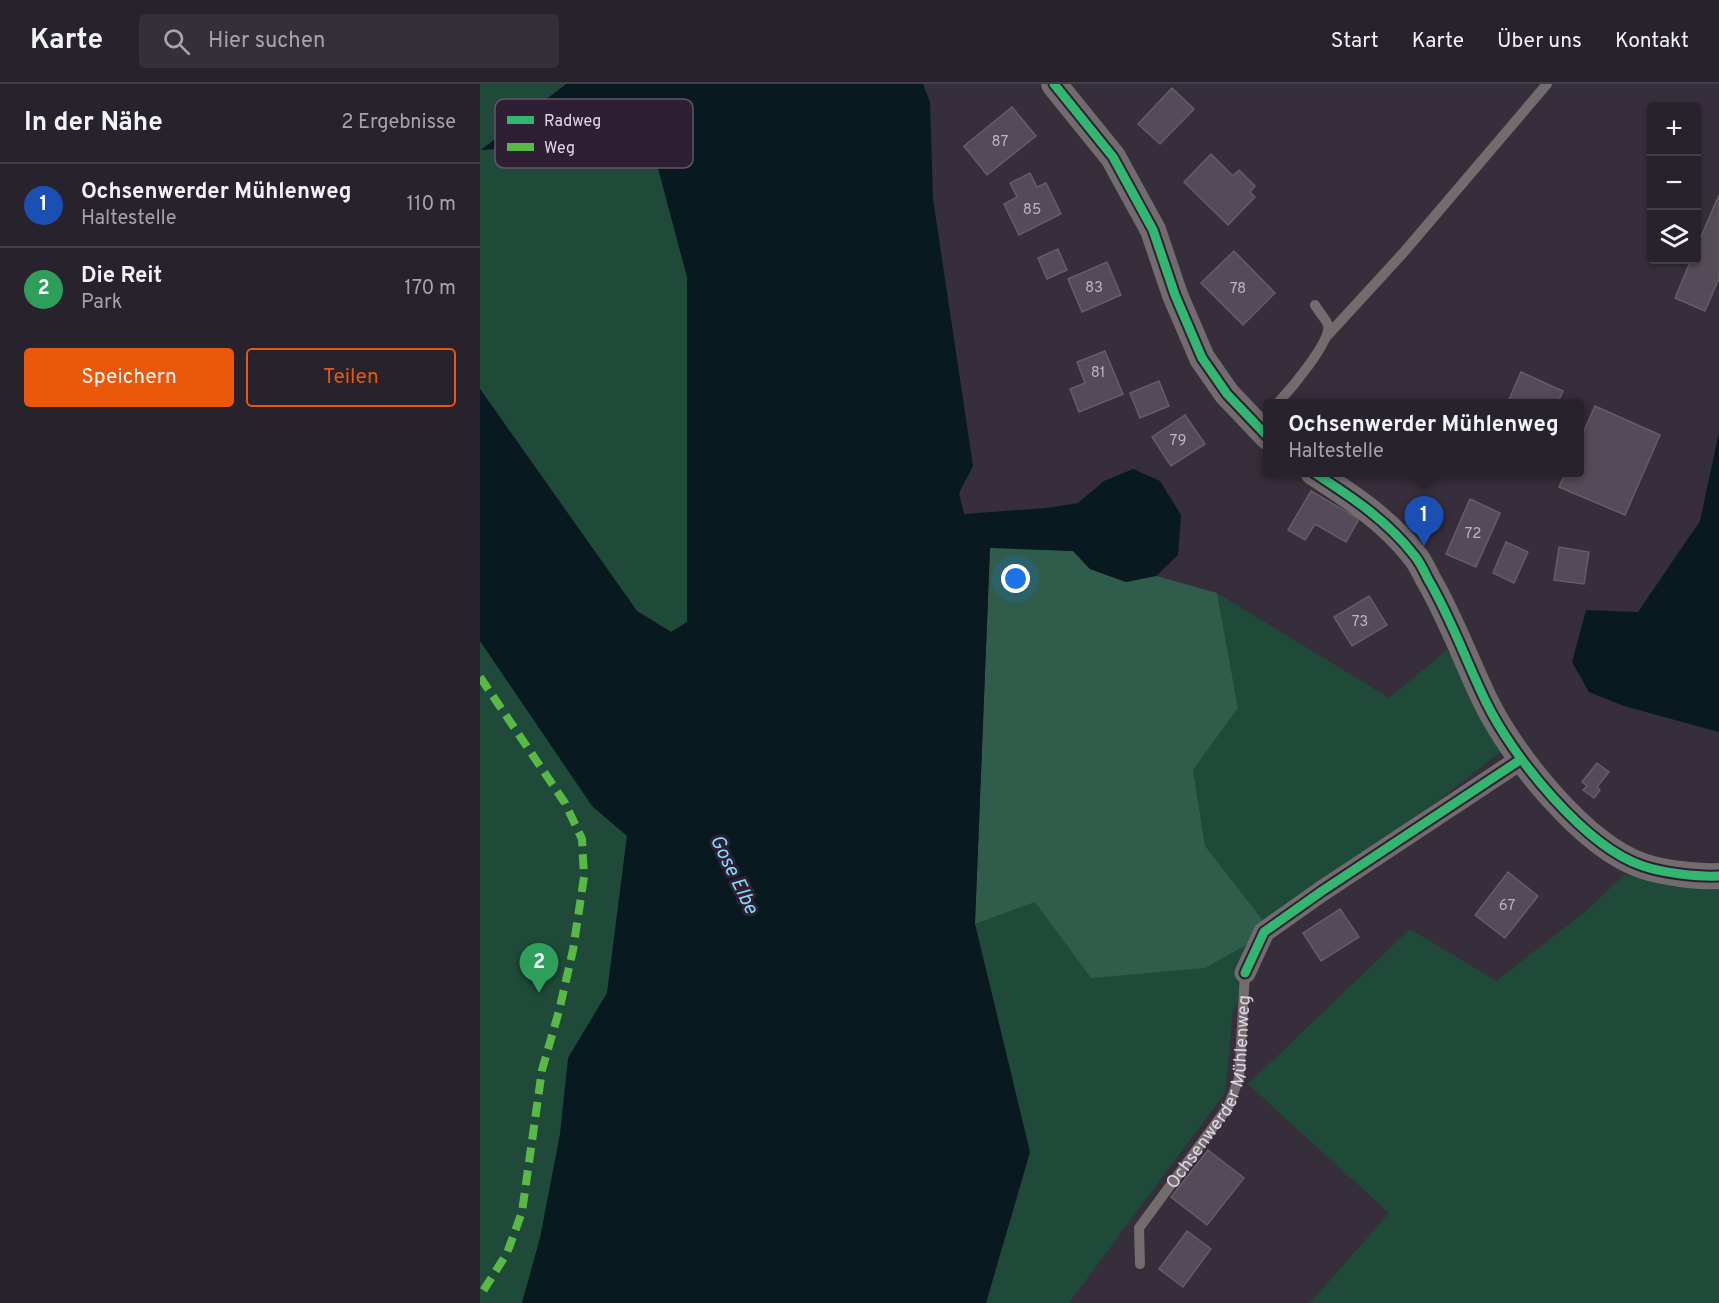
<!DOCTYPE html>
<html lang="de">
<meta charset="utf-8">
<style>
body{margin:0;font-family:Overpass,sans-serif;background:#342f38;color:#f1f3f6}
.controls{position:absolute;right:18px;top:18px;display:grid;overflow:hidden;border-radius:6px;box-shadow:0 2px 4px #0004}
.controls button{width:54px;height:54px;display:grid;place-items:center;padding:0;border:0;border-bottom:2px solid #443f48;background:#28222c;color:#f1f3f6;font:30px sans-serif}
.you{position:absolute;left:536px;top:495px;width:21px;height:21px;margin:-15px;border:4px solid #fff;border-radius:50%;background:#1a73e8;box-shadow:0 0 0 9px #1a73e833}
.badge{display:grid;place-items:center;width:39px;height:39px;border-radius:50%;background:#ea580c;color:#fff;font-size:20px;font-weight:700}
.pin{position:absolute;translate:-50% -50px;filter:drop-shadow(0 2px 3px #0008)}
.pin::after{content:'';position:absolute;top:32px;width:21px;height:18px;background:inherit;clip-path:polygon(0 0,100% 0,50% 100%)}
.popup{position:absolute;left:783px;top:315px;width:321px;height:78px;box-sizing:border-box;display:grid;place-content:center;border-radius:6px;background:#28222c;filter:drop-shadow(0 2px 4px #0005);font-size:20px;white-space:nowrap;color:#a5a4a9}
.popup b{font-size:22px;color:#f1f3f6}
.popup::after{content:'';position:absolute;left:50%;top:100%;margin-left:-12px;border:12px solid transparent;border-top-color:#28222c}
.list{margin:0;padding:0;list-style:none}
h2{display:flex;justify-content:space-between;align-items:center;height:78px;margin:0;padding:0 24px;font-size:26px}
h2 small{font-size:20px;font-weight:400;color:#a5a4a9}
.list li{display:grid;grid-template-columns:39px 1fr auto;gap:18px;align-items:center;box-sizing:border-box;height:84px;padding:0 24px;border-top:2px solid #443f48}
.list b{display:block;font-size:22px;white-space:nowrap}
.list p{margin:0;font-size:20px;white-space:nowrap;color:#a5a4a9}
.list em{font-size:20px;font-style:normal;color:#a5a4a9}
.actions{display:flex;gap:12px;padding:18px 24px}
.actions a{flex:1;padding:14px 0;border:2px solid #ea580c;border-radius:6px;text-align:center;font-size:21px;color:#ea580c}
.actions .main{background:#ea580c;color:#fff}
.icon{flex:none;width:33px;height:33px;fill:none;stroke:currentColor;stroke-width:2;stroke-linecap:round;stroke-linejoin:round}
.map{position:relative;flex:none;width:1239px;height:1219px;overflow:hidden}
header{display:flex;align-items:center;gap:36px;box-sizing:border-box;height:84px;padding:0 30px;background:#28222c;border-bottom:2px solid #443f48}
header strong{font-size:28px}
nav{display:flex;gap:33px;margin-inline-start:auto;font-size:21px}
.search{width:420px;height:54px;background:#342f38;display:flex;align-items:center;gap:15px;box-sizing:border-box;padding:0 21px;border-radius:6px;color:#a5a4a9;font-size:22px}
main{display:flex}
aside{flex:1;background:#28222c}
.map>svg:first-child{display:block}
.green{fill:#1f4a3a}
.forest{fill:#305d4b}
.water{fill:#08191f}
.building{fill:#534b57;stroke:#645d68;stroke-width:1.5}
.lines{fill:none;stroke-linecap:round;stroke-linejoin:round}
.service{stroke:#726c6e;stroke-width:10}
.minor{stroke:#726c6e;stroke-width:21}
.tertiary{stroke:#726c6e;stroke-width:26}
.quiet{stroke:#58b947;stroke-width:8;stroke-dasharray:15 8;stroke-linecap:butt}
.cycleway-casing{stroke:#2e1f35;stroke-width:13}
.cycleway{stroke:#33b770;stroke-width:9}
.labels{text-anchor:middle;stroke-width:6;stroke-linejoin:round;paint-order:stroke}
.number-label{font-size:15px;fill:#bdb3c2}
.street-label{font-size:18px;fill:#e0d6e5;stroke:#2e1f35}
.water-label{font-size:20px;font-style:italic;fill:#7fdef9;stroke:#2e1f35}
.key{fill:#2e1f35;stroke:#63566a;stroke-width:1.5}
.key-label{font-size:16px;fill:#e0d6e5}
</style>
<header>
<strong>Karte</strong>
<div class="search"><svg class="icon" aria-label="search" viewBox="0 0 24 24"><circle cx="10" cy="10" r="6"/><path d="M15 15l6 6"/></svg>Hier suchen</div>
<nav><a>Start</a><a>Karte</a><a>Über uns</a><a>Kontakt</a></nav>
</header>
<main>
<aside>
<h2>In der Nähe<small>2 Ergebnisse</small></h2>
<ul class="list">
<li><span class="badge" style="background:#1a4fb4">1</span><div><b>Ochsenwerder Mühlenweg</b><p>Haltestelle</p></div><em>110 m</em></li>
<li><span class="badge" style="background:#2e9e5b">2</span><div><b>Die Reit</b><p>Park</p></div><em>170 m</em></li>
</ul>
<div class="actions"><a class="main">Speichern</a><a>Teilen</a></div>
</aside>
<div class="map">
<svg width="1239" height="1219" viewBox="0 0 1239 1219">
<rect width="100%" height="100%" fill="#362e3a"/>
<g class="green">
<path d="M0,0h86l-83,66 22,-2 93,-45 43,1 46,173v345l-15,10 -35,-21 -157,-222z"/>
<path d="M737,509l172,105 58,-48 56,100 -232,181 -38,80 -8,82 -156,210h-83l44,-151 -55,-228 60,-22 235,28 -65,-84 -12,-76 45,-62z"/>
<path d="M0,535l147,217 -20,158 -26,43 -41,201 -18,65h-42z"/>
<path d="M1144,791l95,9v419h-409l79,-90 -141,-129 162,-155 86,52 90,-70z"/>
</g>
<path class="forest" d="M510,463l83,4 17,18 36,13 30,-6 61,17 21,115 -45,62 12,76 66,85 -66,37 -114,10 -56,-76 -60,22z"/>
<g class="water">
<path d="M86,0h357l7,18 3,97 40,267 -14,27 5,21 83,-6 31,-5 26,-22 29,-12 27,12 21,34 -3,40 -22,21 -30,6 -36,-13 -17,-18 -83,-3 -15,376 55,228 -44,151h-464l18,-65 20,-104 8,-76 39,-65 20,-157 -35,-30 -112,-165v-252l157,222 34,21 16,-10v-345l-46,-173 -43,-1 -93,45 -24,2z"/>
<path d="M1239,348v300l-95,-26 -35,-14 -17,-30 14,-52 52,2 62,-91z"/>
</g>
<g class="building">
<path d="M692,4l22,21 -34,35 -22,-20z"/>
<path d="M532,23l24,29 -49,39 -23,-29z"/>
<path d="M731,70l22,22 6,-6 16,16 -5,6 5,5 -27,28 -44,-43z"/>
<path d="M550,89l7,14 9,-4 15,31 -42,21 -15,-31 13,-7 -7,-14z"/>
<path d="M1239,111v83l-14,33 -30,-13 16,-38h5v-12z"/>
<path d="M578,165l9,21 -20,9 -9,-21z"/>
<path d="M754,167l41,42 -32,32 -42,-42z"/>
<path d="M627,178l14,33 -39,17 -14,-33z"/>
<path d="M625,267l18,43 -44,18 -9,-23 15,-6 -8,-21z"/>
<path d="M1041,288l42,19 -6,13h-50z"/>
<path d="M679,297l10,25 -29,12 -10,-25z"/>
<path d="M1115,322l65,29 -35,80 -66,-28 7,-15h14v-32z"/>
<path d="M705,331l20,29 -34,22 -19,-29z"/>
<path d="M831,407l48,28 -13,23 -31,-18 -10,16 -17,-10z"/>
<path d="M990,415l30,14 -24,54 -30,-13z"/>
<path d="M1026,458l22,10 -14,31 -21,-10z"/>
<path d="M1079,463l30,5 -5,32 -30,-4z"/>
<path d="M889,512l18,29 -35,21 -18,-29z"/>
<path d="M1117,679l12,9 -12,15 3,3 -6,8 -11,-8 4,-4 -5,-4z"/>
<path d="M1028,788l30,24 -33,42 -30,-23z"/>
<path d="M860,825l19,28 -38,24 -18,-28z"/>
<path d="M728,1066l36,28 -37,47 -36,-28z"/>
<path d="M707,1147l24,18 -28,38 -24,-18z"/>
</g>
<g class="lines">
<g class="service">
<path d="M847,252l77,-84 143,-168"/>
<path d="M797,320c12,-13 55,-63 51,-79 -2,-6 -10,-14 -13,-20"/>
<path id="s1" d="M660,1180l-1,-36 89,-121 11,-29 6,-105"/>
</g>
<path class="minor" d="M765,889l19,-41 58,-41 198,-131"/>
<g class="tertiary">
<path d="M574,0l59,73 40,73 22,65 27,63 25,36 41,43"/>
<path d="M833,388c37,24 74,48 101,83 6,7 10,16 14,24 23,39 38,82 58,123 26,54 99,145 157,164 20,7 55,11 76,10"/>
</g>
<path class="quiet" d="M0,593l85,126 17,36 2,38 -11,73 -14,61 -17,59 -20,142 -15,41 -27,43"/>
<g class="cycleway-casing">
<g id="cycleway">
<path d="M574,0l59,73 40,73 22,65 27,63 25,36 41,43"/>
<path d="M833,388c37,24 74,48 101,83 6,7 10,16 14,24 23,39 38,82 58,123 26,54 99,145 157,164 20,7 55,11 76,10"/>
<path d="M765,889l19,-41 58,-41 198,-131"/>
</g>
</g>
<use href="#cycleway" class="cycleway"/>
</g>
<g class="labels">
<g class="number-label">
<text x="520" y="62">87</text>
<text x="552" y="130">85</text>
<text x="614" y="208">83</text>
<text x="758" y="209">78</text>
<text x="618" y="293">81</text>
<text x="698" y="361">79</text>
<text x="993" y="454">72</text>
<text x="880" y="542">73</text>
<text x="1027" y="826">67</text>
</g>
<g class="street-label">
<text dy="6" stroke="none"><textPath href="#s1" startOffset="194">Ochsenwerder Mühlenweg</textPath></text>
</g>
<g class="water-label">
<text transform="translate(255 790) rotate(64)" y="7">Gose Elbe</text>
</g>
</g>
<rect x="15" y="15" width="198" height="69" rx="9" class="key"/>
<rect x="27" y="32" width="27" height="8" fill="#33b770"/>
<rect x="27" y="59" width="27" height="8" fill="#58b947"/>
<g class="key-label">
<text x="64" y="42">Radweg</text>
<text x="64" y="69">Weg</text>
</g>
</svg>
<div class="controls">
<button>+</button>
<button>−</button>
<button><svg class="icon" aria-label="layers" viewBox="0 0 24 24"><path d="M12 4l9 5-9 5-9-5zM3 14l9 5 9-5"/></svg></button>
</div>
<div class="you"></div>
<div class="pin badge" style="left:944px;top:462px;background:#1a4fb4">1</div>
<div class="popup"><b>Ochsenwerder Mühlenweg</b>Haltestelle</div>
<div class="pin badge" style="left:59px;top:909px;background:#2e9e5b">2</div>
</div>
</main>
